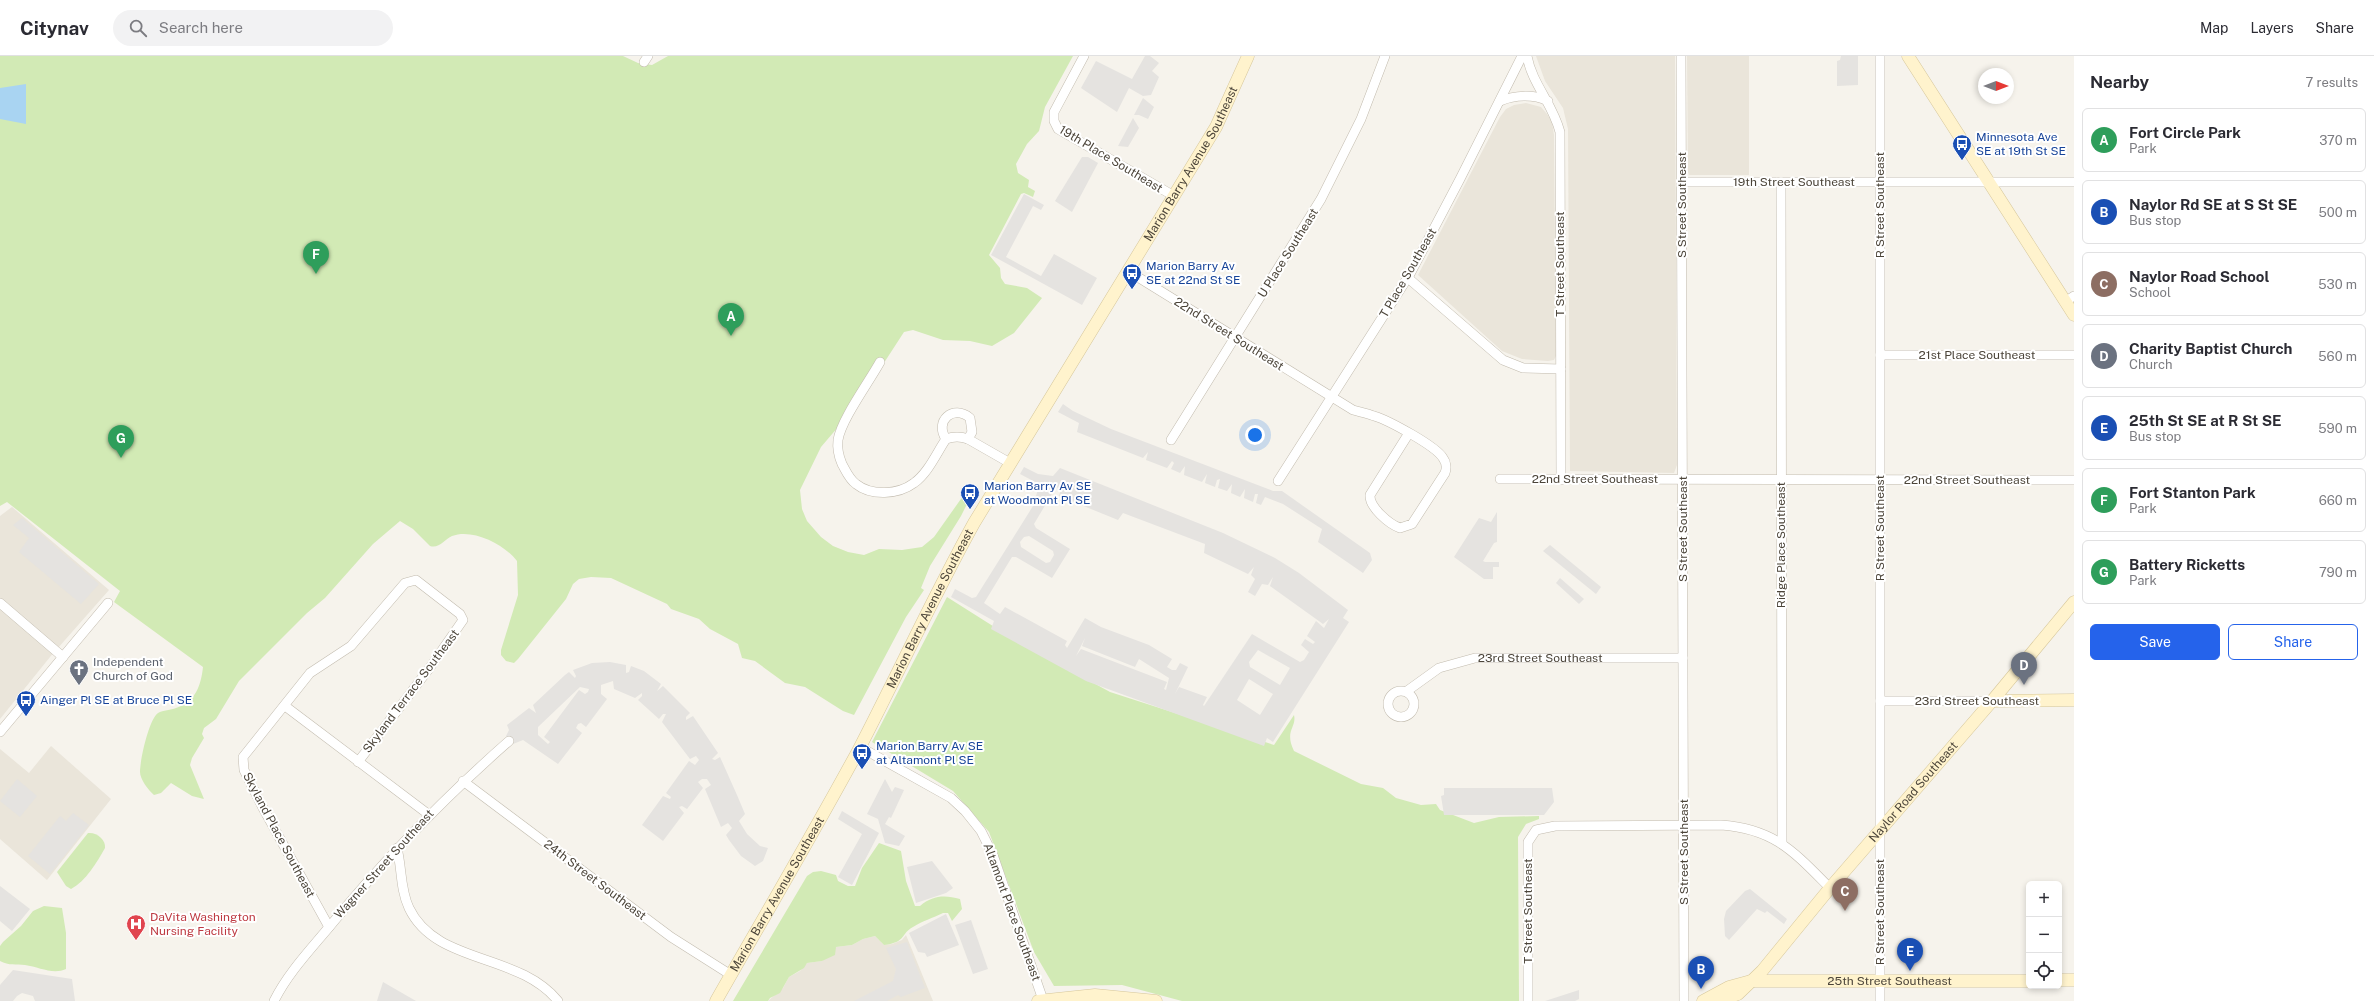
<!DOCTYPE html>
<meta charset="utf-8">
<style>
body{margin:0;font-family:"Public Sans",sans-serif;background:#f2f2f3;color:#2b2b33}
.controls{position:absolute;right:12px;bottom:12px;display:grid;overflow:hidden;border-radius:6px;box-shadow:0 2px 6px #0003}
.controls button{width:36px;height:36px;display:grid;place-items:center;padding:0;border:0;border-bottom:1px solid #e1e1e2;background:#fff;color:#2b2b33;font:20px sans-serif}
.compass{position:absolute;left:1978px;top:12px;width:36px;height:36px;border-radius:50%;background:#fff;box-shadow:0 2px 6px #0003;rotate:90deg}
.you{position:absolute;left:1255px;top:379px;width:14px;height:14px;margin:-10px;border:3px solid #fff;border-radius:50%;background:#1a73e8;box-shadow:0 0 0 6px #1a73e833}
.badge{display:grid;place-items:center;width:26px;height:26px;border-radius:50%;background:#2563eb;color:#fff;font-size:13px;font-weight:700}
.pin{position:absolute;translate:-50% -33px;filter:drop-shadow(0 1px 2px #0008)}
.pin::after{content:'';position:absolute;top:21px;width:14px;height:12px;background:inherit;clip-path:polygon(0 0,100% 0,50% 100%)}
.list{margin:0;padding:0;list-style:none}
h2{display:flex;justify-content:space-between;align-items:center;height:52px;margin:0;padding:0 16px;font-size:17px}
h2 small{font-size:13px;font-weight:400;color:#7c7c81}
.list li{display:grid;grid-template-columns:26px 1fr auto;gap:12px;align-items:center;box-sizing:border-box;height:64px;margin:0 8px 8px;padding:0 8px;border:1px solid #e1e1e2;border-radius:6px}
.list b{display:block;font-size:15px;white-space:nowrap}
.list p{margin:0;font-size:13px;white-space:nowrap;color:#7c7c81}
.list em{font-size:13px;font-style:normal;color:#7c7c81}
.actions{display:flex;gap:8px;padding:12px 16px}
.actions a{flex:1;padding:9px 0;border:1px solid #2563eb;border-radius:6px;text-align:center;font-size:14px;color:#2563eb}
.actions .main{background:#2563eb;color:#fff}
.icon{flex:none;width:22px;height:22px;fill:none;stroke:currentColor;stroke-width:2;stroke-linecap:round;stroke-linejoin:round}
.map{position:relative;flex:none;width:2074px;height:945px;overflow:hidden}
header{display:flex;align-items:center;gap:24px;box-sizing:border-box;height:56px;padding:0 20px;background:#fff;border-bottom:1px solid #e1e1e2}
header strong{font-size:19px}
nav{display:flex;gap:22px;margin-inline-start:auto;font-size:14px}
.search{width:280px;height:36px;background:#f2f2f3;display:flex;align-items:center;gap:10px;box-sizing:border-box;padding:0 14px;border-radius:22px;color:#7c7c81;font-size:15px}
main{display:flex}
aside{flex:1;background:#fff}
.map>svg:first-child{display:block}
.residential{fill:#eae5da}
.green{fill:#d2eab5}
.parking{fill:#e5e3e0;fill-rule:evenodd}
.water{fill:#a9d4f2}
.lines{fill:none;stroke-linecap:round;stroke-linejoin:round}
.street-casing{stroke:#c2bbae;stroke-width:10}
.secondary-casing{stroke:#d6c79b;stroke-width:13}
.street{stroke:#fff;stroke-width:9}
.secondary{stroke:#fff3cd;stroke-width:12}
.labels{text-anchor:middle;stroke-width:4;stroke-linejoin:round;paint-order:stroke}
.transit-label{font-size:12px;fill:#164399;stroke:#fff;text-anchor:start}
.street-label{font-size:12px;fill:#4b4439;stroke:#fff}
.worship-label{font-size:12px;fill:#5b616d;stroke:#fff;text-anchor:start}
.health-label{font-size:12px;fill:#be3a42;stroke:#fff;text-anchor:start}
</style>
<header>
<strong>Citynav</strong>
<div class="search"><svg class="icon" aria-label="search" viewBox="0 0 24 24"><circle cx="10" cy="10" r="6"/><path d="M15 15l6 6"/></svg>Search here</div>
<nav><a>Map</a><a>Layers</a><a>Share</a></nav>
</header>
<main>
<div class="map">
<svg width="2074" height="945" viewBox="0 0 2074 945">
<rect width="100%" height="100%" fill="#f6f3ec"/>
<g class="residential">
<path d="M1536,0h139l2,409 -3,8 -104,-2 -2,-342 -5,-21 -18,-27z"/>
<path d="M1687,0h62v119h-60l-1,-3z"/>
<path d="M1526,47l15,4 6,7 5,8 2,13 2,221 -2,4 -6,1 -26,-2 -20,-8 -84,-76 82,-158 6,-8 8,-4z"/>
<path d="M12,451l97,83 -59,67 -50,62v-203z"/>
<path d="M51,690l60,53 -64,81 -47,-41v-90l29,24z"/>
<path d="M906,879l27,66h-165l15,-13 6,-11 11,-6 7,-8 15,-2 14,-14 16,-2 11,-6 12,-3 9,9 8,-1 10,-4z"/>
</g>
<g class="green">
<path d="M0,0h623l15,7 14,2 16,-9h405l-28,51 -6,24 -12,13 -11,20 2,9 11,7 -1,7 7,4 -2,6 -9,-4 -3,1 -32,61 11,13 1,10 4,6 22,4 15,10 -28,35 -22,13 -22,-5 -27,-1 -30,-10 -9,2 -48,74 -35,41 -21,43 2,19 5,12 14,16 12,9 15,6 16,3 15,-6 23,1 20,-3 12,-10 29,-41 5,-3 4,1 -11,22 -31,50 -9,22 3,2 -18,27 -52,98 -11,-4 -38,-24 -20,-4 -30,-22 -13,-3 -4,-14 -28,-15 -11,-10 -28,-10 -4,-5 -56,-26 -20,-1 -12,2 -6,5 -7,15 -48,60 -4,4 -8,-2 -5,-6v-5l17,-55 -1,-34c-12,-16 -44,-33 -65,-25 -7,3 -13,13 -22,10l-17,-17 -13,-8 -27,23 -48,54 -18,15 -68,68 -23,38 -12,9 -2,6 2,4 -12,20 -2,7 14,34 -12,-3 -21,-13 -10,10 -7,2c-6,-5 -14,-16 -14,-23 0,-12 9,-53 18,-59 5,-3 13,-3 18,-5 19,-6 25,-22 27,-41l-89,-65 6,-11 -113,-89 -7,4z"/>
<path d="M947,541l68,43 95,52 164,53 20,-30c3,13 -10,15 0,36l67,33 22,4 13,10 25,7 15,-1 4,6 34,13 25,-6 40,-1v3l-13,5 -8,13 1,164h-337l-60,-16 -68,1 -20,-34 -45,-120 -36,-41 -81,-49z"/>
<path d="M88,777c9,-1 18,7 17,15 -8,14 -19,33 -34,41l-5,-3 -9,-14z"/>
<path d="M879,787l22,8 5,30 9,25h5c13,-11 25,-11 40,-7l2,10 -10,12 -4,-8h-5c-10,5 -21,8 -30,14 -13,7 -6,15 -29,18l-9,-9 -12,3 -11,6 -16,2 -1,8 -13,6 -15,2 -3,5 -15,9 -9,16 -10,5 -2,3h-35l74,-125 6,-4 8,-1 15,4 2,6 10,5h7l7,-18z"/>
<path d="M44,850l18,2 4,25v36c-13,6 -27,-2 -41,-4 -9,-1 -16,1 -25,-4v-15l3,-4 18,-16 12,-15z"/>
</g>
<g class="parking">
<path d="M1145,0h5l9,7 -7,8 7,6 -8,18 -8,1 -14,-8 -12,24 -36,-24 15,-27 36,18z"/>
<path d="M1841,0h17v29l-21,1v-25l3,-1z"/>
<path d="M1143,42l11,9 -6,12 -9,-4h-5z"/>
<path d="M1133,62l6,10 -11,19 -10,-1z"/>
<path d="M1082,101h6l10,6 -26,49 -17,-11z"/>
<path d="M1024,138l20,11 -3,5 -8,-4 -27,51 35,19 13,-22 43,24 -15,27 -91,-50z"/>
<path d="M1063,348l10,7 38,18 162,62h9l88,62 2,7 -9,13 -45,-31 4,-13 -39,-25 -18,-7 -4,8 -5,-2 2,-9h-3l-2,8 -9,-4 1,-9 -5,8 -9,-4 1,-9 -5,7 -9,-3 2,-9 -3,1 -2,7 -10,-4 2,-9 -5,8 -18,-7 1,-9 -5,7 -9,-4 3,-6 -2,-2 -5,7 -21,-8 2,-8 -5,6 -66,-26 2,-9 -21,-11z"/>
<path d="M1024,411l14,7 15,2 7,-8 163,65 52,25 24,15 49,37 -5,8 6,4 -76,120 -6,-4 -3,8 -178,-65 -95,-52 3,-8 -43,-24 4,-8 17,9 4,-1 57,-91 6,-20 -2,-3 -17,-9zM1056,431l5,2 -2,7 59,24 5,-7 82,31 -1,9 44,21 6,-7 -3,8 4,4 -7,13 7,4 7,-12 6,1 5,-8 -3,9 53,38 6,-5 -5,9 -8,-7 -9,15 8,6 -2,2 -8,-5 -4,6 8,7 -5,8 -4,2 -48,-28 -48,72 -1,-1 4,-8 -28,-10 -4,7 13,-27 -8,-4 -4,7h-4l-5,-3 5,-8 -23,-14 -48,-18 -16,-9 -18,30 -2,-3 2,-4 -62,-34 -5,7 -16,-11 28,-46h4l36,21 18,-29 -34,-21 -2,-4zM1029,480l24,15 1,4 -4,7 -4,1 -25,-16 -1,-5 4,-5zM1085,582l-3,8 53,21 4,-8 30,19 -3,12 -2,-1 3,-7 -86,-33 -5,7zM1258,594l32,18 -10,17 -30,-18 -1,-5zM1249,623l24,15 -13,21 -23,-15z"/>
<path d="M1497,456v30l-3,1 -11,18 2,1h14v5h-6v12h-9l-30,-22 25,-39 12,4z"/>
<path d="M22,462l77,66 -18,20 -62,-52 10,-14 -16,-13z"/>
<path d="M1550,489l51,42 -5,7 -53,-43z"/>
<path d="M1560,522l24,21 -5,5 -23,-21z"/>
<path d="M610,606l16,3v8l3,-1 2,-6 13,5 17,13 -4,7 6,-5 27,27 -4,4v3l7,-4 25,37 -6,6 3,1 5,-3 17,38 8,19 -6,7 8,13 13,12 8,2 -5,13 -8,5 -14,-10 -12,-16 -3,-5 6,-7 -4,-5 -7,4 -16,-38 6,-4 -4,-6h-5l-4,3 5,6 -16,21 -5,-3 -3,1 5,6 -21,28 -21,-16 21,-29 7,3 1,-2 -5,-4 23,-32 6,4 4,-5 -3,-4 -6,3 -28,-37 4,-8h-3l-4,5 -21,-19 4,-4v-3l-7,5 -21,-9 -1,-8 -12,4v9l6,5 -21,28 -5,-4 -3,1 -2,4 6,5 -24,31 -35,-24 -10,4 -7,-8 3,-6 -2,-5 22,-17 7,5 -3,-8 32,-30 4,-3 6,6 1,-2 -3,-6 19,-7zM580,631l9,2 -1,3 -3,2 -6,-4 -35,47 6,5 -2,2 -10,-9v-8z"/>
<path d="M17,723l20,17 -17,21 -20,-16z"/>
<path d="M885,723l7,13 3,-5 9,3 -13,28 -2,-1 -4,7 20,12 -6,10 -14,-3 -7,-24 -11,-5z"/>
<path d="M1444,732h108l2,14 -10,13h-100l-3,-19 3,-1z"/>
<path d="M842,755l37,22 -27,52 -14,-8 24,-43 -24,-15z"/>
<path d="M73,757l16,12 -39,49 -22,-18 32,-40 6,5z"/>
<path d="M932,805l21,27 -7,5 -30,10 -9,-36z"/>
<path d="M0,830l30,23 -18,22 -12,-10z"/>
<path d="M1750,833l37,30 -3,5 -17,-13 -2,2 -8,-4 -28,31 -4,-4 -1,-17 2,-8 19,-20z"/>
<path d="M946,858l13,31 -32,12 -2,-4 -7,-1 -9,-19z"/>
<path d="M971,864l17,49 -15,5 -18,-49z"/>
<path d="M907,886l18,46 -24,9 -3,-2 -11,6h-33l39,-20 3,-12 -10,-21z"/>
<path d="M13,914l59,9 3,22h-40l-2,-5 -11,-3 -5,3 -4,5h-13v-16z"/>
<path d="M383,926l33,19h-39z"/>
<path d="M1579,934v9l-4,2h-30z"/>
</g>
<path class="water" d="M26,28v40l-26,-5v-31z"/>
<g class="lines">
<g class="street-casing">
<g id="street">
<path d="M1084,0l-30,56v9l4,8 116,67"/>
<path d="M1527,0c5,28 26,48 33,76l1,348"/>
<path d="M1681,0l3,945"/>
<path d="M1880,0v945"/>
<path d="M644,6l4,-6"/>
<path d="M1500,45c15,-6 33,-7 48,0"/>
<path d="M1682,126h392"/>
<path d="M1781,126l1,660"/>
<path d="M1128,215l225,139c7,2 14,3 21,6 14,4 62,30 69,42 3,4 4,10 2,15l-33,51 -12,4c-11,-4 -31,-21 -30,-33l39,-62"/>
<path d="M1408,222l95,82 20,8 38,1"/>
<path d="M2066,245l8,-5"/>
<path d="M1880,299h194"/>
<path d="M880,306c-11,20 -39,58 -42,78 -1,8 1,17 4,24 4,7 7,15 14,20 15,12 42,11 58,-1 14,-10 22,-29 32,-44 8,-3 14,-3 22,0l42,24"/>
<path d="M946,383c-12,-18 7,-35 24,-21l2,14 -4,7"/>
<path d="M1171,384l150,-241 40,-80 24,-63"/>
<path d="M1500,423l574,1"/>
<path d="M1278,425l132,-207 50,-95 62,-123"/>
<path d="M0,547l63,54"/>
<circle cx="1401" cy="648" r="13"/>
<path id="s1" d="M1407,635l32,-23 36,-10h208"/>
<path d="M1880,645h112"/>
<path d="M285,650l143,108"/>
<path d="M0,676l108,-129"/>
<path d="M860,691l91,51 14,13 16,20 12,24 50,145"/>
<path d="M463,725l208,156 60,38"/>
<path d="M397,792c5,20 3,41 12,60 27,57 109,44 149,93"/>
<path d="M329,871l-66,-119 -19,-38 -1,-13 67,-84 41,-27 54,-63 11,-3 44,34 3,6 -32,46 -73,96"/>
<path d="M274,945c14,-28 36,-51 56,-75 55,-67 114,-128 179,-185"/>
<path d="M1528,945v-159l8,-12 19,-4 166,-1c54,4 73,27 109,63"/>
</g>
</g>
<g class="secondary-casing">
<g id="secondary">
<path d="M1908,0l166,259"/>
<path d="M1992,645l82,-1"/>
<path d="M2059,924h15"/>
<path id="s2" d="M716,945c48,-84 97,-167 143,-252 39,-75 74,-152 115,-226l242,-396 32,-71"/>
<path d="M1038,945l57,-6 61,6"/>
<path id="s3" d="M1703,945l26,-14 22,-6h278"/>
<path id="s4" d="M1719,945l19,-7 24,-23 68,-83 162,-187 82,-99"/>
</g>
</g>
<use href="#street" class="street"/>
<use href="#secondary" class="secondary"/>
</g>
<defs>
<g id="bus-pin" transform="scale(1)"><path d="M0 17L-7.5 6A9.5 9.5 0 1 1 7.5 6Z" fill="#1a4fb4" stroke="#fff"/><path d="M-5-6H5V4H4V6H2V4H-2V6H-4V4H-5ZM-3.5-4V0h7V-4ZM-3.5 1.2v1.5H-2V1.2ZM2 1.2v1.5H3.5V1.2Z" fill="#fff"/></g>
<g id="church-pin" transform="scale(1)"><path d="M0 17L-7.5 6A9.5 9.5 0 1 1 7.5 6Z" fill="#6b7280" stroke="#fff"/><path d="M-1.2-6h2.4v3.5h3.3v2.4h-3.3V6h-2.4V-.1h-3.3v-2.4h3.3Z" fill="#fff"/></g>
<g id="hospital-pin" transform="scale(1)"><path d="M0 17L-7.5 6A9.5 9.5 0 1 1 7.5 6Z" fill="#e0444e" stroke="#fff"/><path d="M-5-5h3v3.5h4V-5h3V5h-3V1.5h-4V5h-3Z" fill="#fff"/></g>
</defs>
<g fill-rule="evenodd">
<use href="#bus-pin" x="1962" y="88"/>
<use href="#bus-pin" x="1132" y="217"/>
<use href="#bus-pin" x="970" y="437"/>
<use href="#church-pin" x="79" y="613"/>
<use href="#bus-pin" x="26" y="644"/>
<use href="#bus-pin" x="862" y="697"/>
<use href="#hospital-pin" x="136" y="868"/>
</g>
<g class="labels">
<g class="transit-label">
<text x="1976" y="85">Minnesota Ave<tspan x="1976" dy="14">SE at 19th St SE</tspan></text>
<text x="1146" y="214">Marion Barry Av<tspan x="1146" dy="14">SE at 22nd St SE</tspan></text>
<text x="984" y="434">Marion Barry Av SE<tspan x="984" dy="14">at Woodmont Pl SE</tspan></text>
<text x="40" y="648">Ainger Pl SE at Bruce Pl SE</text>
<text x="876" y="694">Marion Barry Av SE<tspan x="876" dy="14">at Altamont Pl SE</tspan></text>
</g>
<g class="street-label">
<text transform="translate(1111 103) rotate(31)" y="4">19th Place Southeast</text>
<text dy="4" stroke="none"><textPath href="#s2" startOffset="963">Marion Barry Avenue Southeast</textPath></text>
<text x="1794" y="130">19th Street Southeast</text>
<text transform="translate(1682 149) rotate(-90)" y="4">S Street Southeast</text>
<text transform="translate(1880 149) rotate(-90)" y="4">R Street Southeast</text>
<text transform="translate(1288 197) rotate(-58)" y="4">U Place Southeast</text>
<text transform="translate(1560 208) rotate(-90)" y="4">T Street Southeast</text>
<text transform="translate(1408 217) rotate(-60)" y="4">T Place Southeast</text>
<text transform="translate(1229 278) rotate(32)" y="4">22nd Street Southeast</text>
<text x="1977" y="303">21st Place Southeast</text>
<text x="1595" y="427">22nd Street Southeast</text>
<text x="1967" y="428">22nd Street Southeast</text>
<text transform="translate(1880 472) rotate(-90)" y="4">R Street Southeast</text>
<text transform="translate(1683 473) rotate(-90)" y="4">S Street Southeast</text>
<text transform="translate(1781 489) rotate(-90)" y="4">Ridge Place Southeast</text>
<text dy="4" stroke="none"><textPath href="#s2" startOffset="447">Marion Barry Avenue Southeast</textPath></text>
<text dy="4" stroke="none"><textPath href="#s1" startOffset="142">23rd Street Southeast</textPath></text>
<text transform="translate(411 635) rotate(-53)" y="4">Skyland Terrace Southeast</text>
<text x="1977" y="649">23rd Street Southeast</text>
<text dy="4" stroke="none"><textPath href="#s4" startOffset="288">Naylor Road Southeast</textPath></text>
<text transform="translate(279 779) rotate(62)" y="4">Skyland Place Southeast</text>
<text transform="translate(1684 796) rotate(-90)" y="4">S Street Southeast</text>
<text transform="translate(384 808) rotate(-48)" y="4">Wagner Street Southeast</text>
<text transform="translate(595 824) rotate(37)" y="4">24th Street Southeast</text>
<text dy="4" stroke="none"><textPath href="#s2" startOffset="123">Marion Barry Avenue Southeast</textPath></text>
<text transform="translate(1528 855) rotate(-90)" y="4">T Street Southeast</text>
<text transform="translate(1012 856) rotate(70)" y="4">Altamont Place Southeast</text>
<text transform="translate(1880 856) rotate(-90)" y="4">R Street Southeast</text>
<text dy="4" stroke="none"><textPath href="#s3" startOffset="191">25th Street Southeast</textPath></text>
</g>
<g class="worship-label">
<text x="93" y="610">Independent<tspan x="93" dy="14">Church of God</tspan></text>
</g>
<g class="health-label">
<text x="150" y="865">DaVita Washington<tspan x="150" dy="14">Nursing Facility</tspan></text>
</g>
</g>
</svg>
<div class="controls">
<button>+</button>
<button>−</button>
<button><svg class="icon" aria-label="locate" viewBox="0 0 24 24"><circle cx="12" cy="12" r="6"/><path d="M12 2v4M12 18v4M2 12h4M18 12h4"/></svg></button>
</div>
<svg class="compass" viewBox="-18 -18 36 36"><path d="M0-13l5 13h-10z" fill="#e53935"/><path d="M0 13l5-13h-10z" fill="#7c7c81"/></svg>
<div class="you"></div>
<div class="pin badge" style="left:731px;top:280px;background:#2e9e5b">A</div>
<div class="pin badge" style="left:1701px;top:933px;background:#1a4fb4">B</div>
<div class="pin badge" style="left:1845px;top:855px;background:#8d6e63">C</div>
<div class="pin badge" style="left:2024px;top:629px;background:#6b7280">D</div>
<div class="pin badge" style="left:1910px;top:915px;background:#1a4fb4">E</div>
<div class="pin badge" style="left:316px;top:218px;background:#2e9e5b">F</div>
<div class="pin badge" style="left:121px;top:402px;background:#2e9e5b">G</div>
</div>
<aside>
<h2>Nearby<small>7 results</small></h2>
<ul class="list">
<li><span class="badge" style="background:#2e9e5b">A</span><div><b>Fort Circle Park</b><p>Park</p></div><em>370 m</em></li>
<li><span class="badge" style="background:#1a4fb4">B</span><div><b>Naylor Rd SE at S St SE</b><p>Bus stop</p></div><em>500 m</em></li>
<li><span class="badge" style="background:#8d6e63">C</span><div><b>Naylor Road School</b><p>School</p></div><em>530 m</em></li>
<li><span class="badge" style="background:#6b7280">D</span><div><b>Charity Baptist Church</b><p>Church</p></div><em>560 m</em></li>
<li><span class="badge" style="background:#1a4fb4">E</span><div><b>25th St SE at R St SE</b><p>Bus stop</p></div><em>590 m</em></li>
<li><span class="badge" style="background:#2e9e5b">F</span><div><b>Fort Stanton Park</b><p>Park</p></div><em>660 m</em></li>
<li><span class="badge" style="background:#2e9e5b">G</span><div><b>Battery Ricketts</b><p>Park</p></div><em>790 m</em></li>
</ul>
<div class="actions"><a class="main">Save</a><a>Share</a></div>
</aside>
</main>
